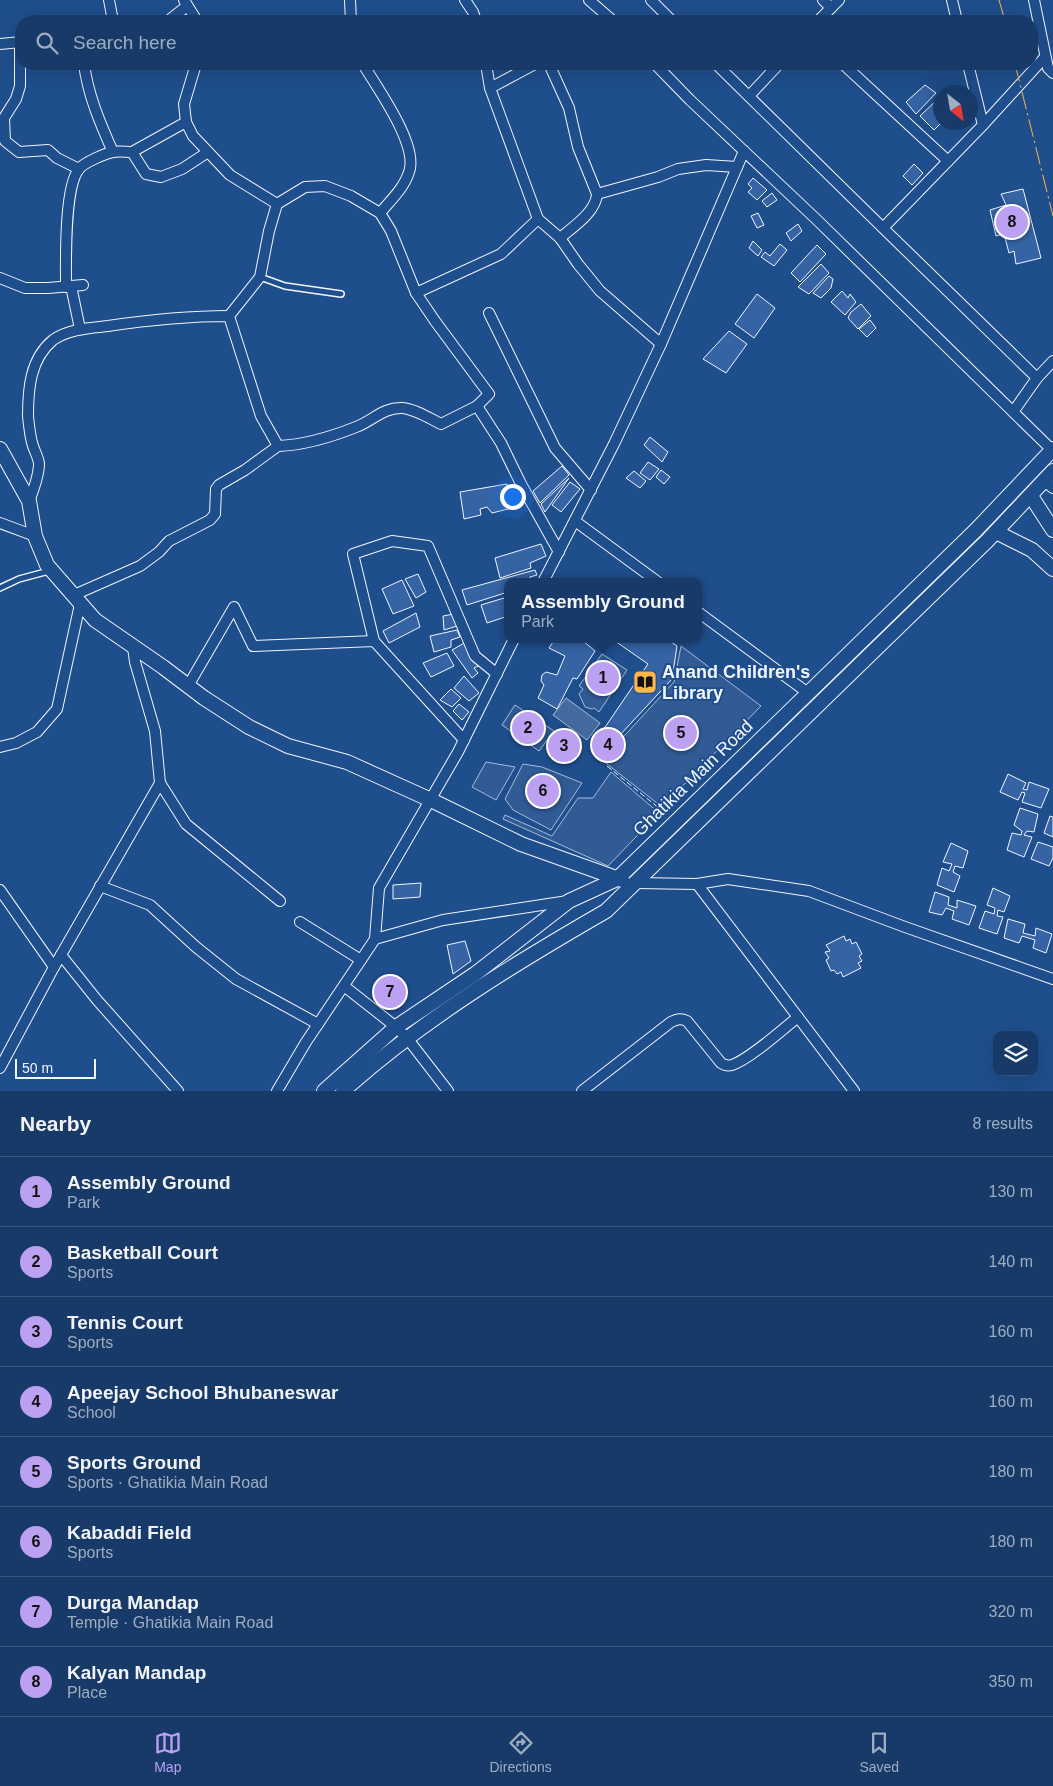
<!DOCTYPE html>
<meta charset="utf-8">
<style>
body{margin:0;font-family:Arial,sans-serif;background:#244571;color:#f1f3f6}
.controls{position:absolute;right:15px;bottom:15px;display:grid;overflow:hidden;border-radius:10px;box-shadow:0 5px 20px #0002}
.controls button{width:45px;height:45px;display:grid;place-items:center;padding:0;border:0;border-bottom:1px solid #36547d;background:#173a69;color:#f1f3f6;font:25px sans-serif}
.compass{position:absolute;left:933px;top:85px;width:45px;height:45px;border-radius:50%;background:#173a69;box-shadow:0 5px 20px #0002;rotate:149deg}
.scale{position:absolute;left:15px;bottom:12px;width:81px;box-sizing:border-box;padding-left:5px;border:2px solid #f2f6ff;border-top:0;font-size:14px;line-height:18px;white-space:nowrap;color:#f2f6ff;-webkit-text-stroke:4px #1f4e8c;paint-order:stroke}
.you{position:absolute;left:512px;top:496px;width:18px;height:18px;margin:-12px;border:4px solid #fff;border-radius:50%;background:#1a73e8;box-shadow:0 0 0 8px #1a73e833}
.badge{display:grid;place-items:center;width:32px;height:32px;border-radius:50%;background:#bca0f2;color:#111;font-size:16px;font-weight:700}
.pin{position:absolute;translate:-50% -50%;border:2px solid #fff;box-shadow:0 1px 5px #0006}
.popup{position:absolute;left:504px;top:578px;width:198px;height:65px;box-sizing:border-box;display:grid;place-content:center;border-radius:10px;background:#173a69;filter:drop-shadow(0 1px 4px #0005);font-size:16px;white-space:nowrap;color:#9eadc0}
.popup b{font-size:19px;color:#f1f3f6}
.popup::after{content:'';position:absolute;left:50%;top:100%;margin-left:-10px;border:10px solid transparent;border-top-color:#173a69}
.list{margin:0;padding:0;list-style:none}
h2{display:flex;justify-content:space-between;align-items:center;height:65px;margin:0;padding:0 20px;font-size:21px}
h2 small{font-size:16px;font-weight:400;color:#9eadc0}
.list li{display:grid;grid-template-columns:32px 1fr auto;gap:15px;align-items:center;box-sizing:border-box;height:70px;padding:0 20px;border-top:1px solid #36547d}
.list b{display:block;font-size:19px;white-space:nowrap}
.list p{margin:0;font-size:16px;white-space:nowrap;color:#9eadc0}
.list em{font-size:16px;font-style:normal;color:#9eadc0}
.icon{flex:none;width:28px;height:28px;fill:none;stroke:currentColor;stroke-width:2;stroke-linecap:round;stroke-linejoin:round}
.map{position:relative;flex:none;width:1053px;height:1091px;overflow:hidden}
.search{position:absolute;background:#173a69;box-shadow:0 5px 20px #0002;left:15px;right:15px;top:15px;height:55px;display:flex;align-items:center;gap:12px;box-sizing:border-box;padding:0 18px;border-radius:20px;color:#9eadc0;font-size:19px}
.sheet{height:625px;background:#173a69}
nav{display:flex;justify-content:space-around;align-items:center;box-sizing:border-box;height:70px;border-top:1px solid #36547d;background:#173a69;font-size:14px;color:#9eadc0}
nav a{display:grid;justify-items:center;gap:2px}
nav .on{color:#bca0f2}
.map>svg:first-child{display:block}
.green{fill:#305b95;stroke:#a8bbd7}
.water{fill:#446ba0;stroke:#a8bbd7}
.building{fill:#3563a3;stroke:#f2f6ff}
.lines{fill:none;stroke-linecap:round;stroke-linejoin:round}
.lane-casing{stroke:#f2f6ff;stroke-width:8}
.street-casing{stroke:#f2f6ff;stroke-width:12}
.secondary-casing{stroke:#f2f6ff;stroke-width:16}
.lane{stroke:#1f4e8c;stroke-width:5}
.street{stroke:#1f4e8c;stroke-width:10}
.secondary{stroke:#1f4e8c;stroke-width:14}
.fence{stroke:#f2f6ff;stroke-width:1;stroke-dasharray:6 2.5;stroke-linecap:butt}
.power{stroke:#ffb74d;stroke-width:1;stroke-dasharray:18 4 2.5 4;stroke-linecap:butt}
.labels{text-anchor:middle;stroke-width:4;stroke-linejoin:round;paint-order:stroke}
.poi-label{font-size:18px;font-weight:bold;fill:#f2f6ff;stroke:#1f4e8c;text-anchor:start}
.street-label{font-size:18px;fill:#f2f6ff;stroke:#1f4e8c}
</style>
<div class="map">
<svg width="1053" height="1091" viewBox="0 0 1053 1091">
<rect width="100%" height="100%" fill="#1f4e8c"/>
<g class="green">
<path d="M681,646l80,60 -99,101 -60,-47 72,-78z"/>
<path d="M602,654l25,16 -28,42 -5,-4 -2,1 -7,-2 -6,-13 4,-5 -4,-3z"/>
<path d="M515,705l39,26 -15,20 -37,-26z"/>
<path d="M486,762l29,5 -19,33 -24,-13z"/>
<path d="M523,764l19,3 40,16 -31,47 -38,-20 -8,-11z"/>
<path d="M611,772l48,41 -51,53 -105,-47 2,-4 47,21 26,-38h15z"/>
</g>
<path class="water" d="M566,698l34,25 -13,17 -34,-25z"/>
<g class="building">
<path d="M925,85l11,8 -20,21 -10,-12z"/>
<path d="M940,97v25h2l-8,8 -14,-14z"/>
<path d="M914,164l9,9 -11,12 -9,-9z"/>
<path d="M753,178l14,12 -10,10 -9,-8 4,-4 -4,-4z"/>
<path d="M1023,189l18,69 -25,6 -2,-13 -5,2 -5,-19 -8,2 -6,-26 16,-5 -5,-11z"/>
<path d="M772,193l5,7 -10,7 -5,-6z"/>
<path d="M758,213l6,12 -7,3 -6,-12z"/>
<path d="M798,224l4,7 -11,10 -5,-8z"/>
<path d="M753,241l9,9 -4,6 -9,-8z"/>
<path d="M780,244l7,6 -13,16 -13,-9 4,-5 5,4z"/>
<path d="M817,245l9,9 -26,28 -9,-9z"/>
<path d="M821,264l8,9 -20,21 -11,-7z"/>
<path d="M829,276l4,3 -2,9 -10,10 -8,-5z"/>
<path d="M842,291l6,7 2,-4 6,8 -11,13 -14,-13z"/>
<path d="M757,294l18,14 -21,30 -19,-14z"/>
<path d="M861,304l10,12 -13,13 -10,-11 3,-6z"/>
<path d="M870,320l6,8 -9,9 -8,-8z"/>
<path d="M729,331l18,13 -21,29 -23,-14z"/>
<path d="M650,437l18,15 -6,10 -18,-17z"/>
<path d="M648,462l11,7 -9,11 -10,-7z"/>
<path d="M562,466l7,9 -29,28 -7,-12z"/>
<path d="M661,470l9,7 -6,7 -8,-7z"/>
<path d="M634,471l12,10 -6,7 -14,-10z"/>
<path d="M569,478l-24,34 -4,-8z"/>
<path d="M570,482l10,7 -19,23 -9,-7z"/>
<path d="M507,484l5,24 -20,5 -5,-6 -7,2 1,6 -17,4 -4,-27z"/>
<path d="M541,544l5,12 -16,7 1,5 -31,10 -5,-20z"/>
<path d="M535,570l2,5 -7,2 1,5h-23v10l-41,13 -5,-15z"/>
<path d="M418,574l8,18 -10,6 -11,-19z"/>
<path d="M402,580l12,26 -21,8 -11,-25z"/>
<path d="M504,598l4,8 -2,2 2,8 -21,7 -6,-18z"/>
<path d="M416,613l4,14 -31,16 -6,-12z"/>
<path d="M454,614l3,12 -13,4 -1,-14z"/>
<path d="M457,630l3,7 -9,3v7l-17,5 -4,-16z"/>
<path d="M555,639h29l-1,2 12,10 -18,28 -4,-1 -16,31 -19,-11 6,-13 -3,-4 1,-6 4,-3 11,3 8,-19 -16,-8z"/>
<path d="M612,639h55l10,7 -5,33 -66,71 -11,-8 53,-78z"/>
<path d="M466,642l14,23 -6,3 4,5 -6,5 -20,-28z"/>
<path d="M447,653l7,13 -23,11 -8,-14z"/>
<path d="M464,676l15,17 -10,8 -15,-13z"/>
<path d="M451,689l10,9 -9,9 -12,-7z"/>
<path d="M459,704l10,8 -7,8 -9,-9z"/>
<path d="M1008,774l18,9 -3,6 4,1 2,-8 20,7 -8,19 -19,-6 3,-9 -3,-1 -4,8 -18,-8z"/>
<path d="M1020,808l18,6 -4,18 -7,-1 -3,4 8,2 -8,20 -17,-7 5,-17 9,2 1,-4 -8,-6z"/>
<path d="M1050,816l3,1v20l-9,-4z"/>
<path d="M1038,842l15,5v11l-4,8 -18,-7z"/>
<path d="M951,843l17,8 -5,17 -8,-2 -2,6 7,4 -6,16 -17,-7 5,-17 7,3 3,-7 -9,-2z"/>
<path d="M421,883l-1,14 -27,2v-14z"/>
<path d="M993,888l17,8 -6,16 -6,-2 -1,6 6,1 -6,17 -18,-6 6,-17 9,3 1,-6 -8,-3z"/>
<path d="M935,892l14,5 -1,8 9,3v-8l19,6 -7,19 -17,-6 2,-8 -8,-3 -4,7 -13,-3z"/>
<path d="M1008,919l17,5 -2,9 12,3 1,-8 16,6 -6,19 -13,-5 2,-8 -13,-4 -3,7 -15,-5z"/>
<path d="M844,936l2,5 4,-2 2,5 4,-2 6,12 -3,2 3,5 -4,2 3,5 -18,9 -2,-5 -4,2 -3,-4 -3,1 -5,-11 3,-2 -4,-6 5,-1 -4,-6z"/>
<path d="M465,941l6,20 -18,13 -6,-29z"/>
<path d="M391,986l9,13 -12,10 -10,-10z"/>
</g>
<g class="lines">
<g class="lane-casing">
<g id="lane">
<path d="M260,277l25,9 56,8"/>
<path d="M0,588l19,-9 30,-8"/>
</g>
</g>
<g class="street-casing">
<g id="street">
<path d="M109,0l4,21"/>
<path d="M184,0l13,21"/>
<path d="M350,0l1,21"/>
<path d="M465,0l8,12 3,9"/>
<path d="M589,0l24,21"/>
<path d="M651,0l21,21"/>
<path d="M823,0l8,8"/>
<path d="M952,0l5,21"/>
<path d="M1034,0l14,68 5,5"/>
<path d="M168,21l19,-15"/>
<path d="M818,21l21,-21"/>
<path d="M20,43v43l-4,13 -12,19 1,23 14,11 29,-2 9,8 22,11"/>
<path d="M0,44l21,-2"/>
<path d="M84,64c4,31 16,59 29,88"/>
<path d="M196,64l-12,40 2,18 7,14 37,39 47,29"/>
<path d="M363,64c14,24 56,81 46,108 -5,16 -18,28 -29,41"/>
<path d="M486,64l4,24"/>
<path d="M549,64l20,44 9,39 19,47c-1,18 -24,33 -37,44"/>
<path d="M655,64l35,36 126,119 236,231"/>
<path d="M716,64l167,164"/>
<path d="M843,64l105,97"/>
<path d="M968,64l15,61 -100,103 154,150 -24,34"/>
<path d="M749,96l30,-32"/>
<path d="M983,125l62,-68"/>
<path d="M132,152l54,-30"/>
<path d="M597,194l61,-17 20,-8 28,-4 31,2"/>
<path d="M538,219l22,19 18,26 22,27 61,53"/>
<path d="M0,278l25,10h23l35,-3"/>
<path d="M71,286l9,43"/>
<path d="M66,287c0,-25 -2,-100 13,-118 4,-6 27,-16 34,-17 6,-1 13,0 19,0l14,22 15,3 21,-8 26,-17"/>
<path d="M416,293l85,-39 37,-35 -48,-131 45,-24"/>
<path d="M489,313l66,135 36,42"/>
<path d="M229,316l31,-39 9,-46 8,-27 28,-17 20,-1 26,10 29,17 11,18 25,62 19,28 54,73 -12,12"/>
<path d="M1037,378l16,-17"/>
<path d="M1044,481l9,7"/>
<path d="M29,501c4,-9 10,-27 10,-37 0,-5 -4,-12 -6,-18 -3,-9 -4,-20 -5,-30 0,-27 2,-57 25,-76 15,-11 37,-12 55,-14 40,-6 80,-10 121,-10l32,100 17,30c26,-1 53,-9 78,-19 16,-6 28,-20 46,-19 13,1 27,10 39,16l36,-18 24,37 20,41 38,68"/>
<path d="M575,521l83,61"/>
<path d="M0,523l35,13"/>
<path d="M543,582l71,-138 47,-100 83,-193"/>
<path d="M74,595l66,-29 19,-14 10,-11 41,-21 5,-6 1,-25 3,-4 26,-15 33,-24"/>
<path d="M698,612l110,81"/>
<path d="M374,641l-21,-87 39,-13 36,5 47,110 22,18"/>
<path d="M188,686l46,-79 19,39 121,-5 90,99"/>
<path d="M0,747l16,-4 21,-11 20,-23 23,-105"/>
<path d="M160,783l26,41 94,77"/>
<path d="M636,883l61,1 31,-5 81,12 96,36 148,52"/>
<path d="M697,884l157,207"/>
<path d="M100,886l50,19 46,42 40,32 82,45"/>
<path d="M0,890l54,77"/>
<path d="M300,922l61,38"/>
<path d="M375,939l68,-19 125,-19"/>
<path d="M61,955l36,45 81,91"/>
<path d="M344,986l52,41 11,11 41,53"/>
<path d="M0,1068l54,-101 106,-184 -5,-52 -20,-69 -2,-15"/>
<path d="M277,1091l29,-49 69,-103 4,-51 79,-136 56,-113"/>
<path d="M582,1091l89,-69c6,-3 10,-4 16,-1l34,42c3,2 7,3 11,2 18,-6 51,-36 66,-48"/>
</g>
</g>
<g class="secondary-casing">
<g id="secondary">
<path d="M0,449l29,52 6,35 12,29 48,55 68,47 41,31 45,29 39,19 59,16 84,38 90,44 101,36"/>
<path d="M1031,496l22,34"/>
<path d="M996,532l36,18 21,19"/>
<path d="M324,1091l72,-64 79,-53 94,-73 48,-22 359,-349 77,-81"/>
<path d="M343,1091c79,-71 171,-127 263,-180l381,-370 66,-70"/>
</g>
</g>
<use href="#lane" class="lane"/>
<use href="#street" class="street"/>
<use href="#secondary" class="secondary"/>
<path class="fence" d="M607,766l53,43"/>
<g class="power">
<path d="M999,0l6,21"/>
<path d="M1015,64l38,152"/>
</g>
</g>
<defs>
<g id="library-square" transform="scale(1.25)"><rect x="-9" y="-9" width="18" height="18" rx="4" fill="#ffb74d" stroke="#1f4e8c"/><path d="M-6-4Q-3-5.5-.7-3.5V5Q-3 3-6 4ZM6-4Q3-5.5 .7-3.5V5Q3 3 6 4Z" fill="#111"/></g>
</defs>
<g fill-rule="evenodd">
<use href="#library-square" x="645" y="682"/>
</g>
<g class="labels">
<g class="poi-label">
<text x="662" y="678">Anand Children's<tspan x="662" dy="21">Library</tspan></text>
</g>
<g class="street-label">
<text transform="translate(693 778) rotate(-44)" y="6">Ghatikia Main Road</text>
</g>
</g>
</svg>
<div class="controls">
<button><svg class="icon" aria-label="layers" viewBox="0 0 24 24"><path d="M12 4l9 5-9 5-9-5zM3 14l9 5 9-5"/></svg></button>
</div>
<svg class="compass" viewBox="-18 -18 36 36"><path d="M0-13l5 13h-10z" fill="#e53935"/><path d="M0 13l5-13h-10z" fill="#9eadc0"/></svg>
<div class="scale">50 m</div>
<div class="you"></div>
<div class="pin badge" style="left:603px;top:678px">1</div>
<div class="popup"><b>Assembly Ground</b>Park</div>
<div class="pin badge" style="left:528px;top:728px">2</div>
<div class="pin badge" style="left:564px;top:746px">3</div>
<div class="pin badge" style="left:608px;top:745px">4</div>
<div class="pin badge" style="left:681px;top:733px">5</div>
<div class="pin badge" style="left:543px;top:791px">6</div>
<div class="pin badge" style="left:390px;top:992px">7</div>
<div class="pin badge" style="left:1012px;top:222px">8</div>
<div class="search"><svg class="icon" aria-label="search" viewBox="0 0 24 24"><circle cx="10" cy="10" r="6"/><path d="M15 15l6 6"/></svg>Search here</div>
</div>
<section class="sheet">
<h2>Nearby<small>8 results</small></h2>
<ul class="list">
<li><span class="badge">1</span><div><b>Assembly Ground</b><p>Park</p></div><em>130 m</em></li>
<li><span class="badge">2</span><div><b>Basketball Court</b><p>Sports</p></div><em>140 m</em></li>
<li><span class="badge">3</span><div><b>Tennis Court</b><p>Sports</p></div><em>160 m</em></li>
<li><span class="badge">4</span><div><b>Apeejay School Bhubaneswar</b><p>School</p></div><em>160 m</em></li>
<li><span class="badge">5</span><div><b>Sports Ground</b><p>Sports · Ghatikia Main Road</p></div><em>180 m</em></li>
<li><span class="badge">6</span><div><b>Kabaddi Field</b><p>Sports</p></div><em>180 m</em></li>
<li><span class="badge">7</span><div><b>Durga Mandap</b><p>Temple · Ghatikia Main Road</p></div><em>320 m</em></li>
<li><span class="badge">8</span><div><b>Kalyan Mandap</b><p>Place</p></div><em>350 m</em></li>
</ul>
</section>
<nav>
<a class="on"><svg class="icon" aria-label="map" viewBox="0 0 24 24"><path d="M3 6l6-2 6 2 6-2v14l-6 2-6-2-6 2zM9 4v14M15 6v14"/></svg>Map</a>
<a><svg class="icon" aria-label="directions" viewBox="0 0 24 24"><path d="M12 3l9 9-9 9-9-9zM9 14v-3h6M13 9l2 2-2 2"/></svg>Directions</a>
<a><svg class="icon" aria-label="saved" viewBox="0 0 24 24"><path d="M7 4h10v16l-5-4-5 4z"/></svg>Saved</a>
</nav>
